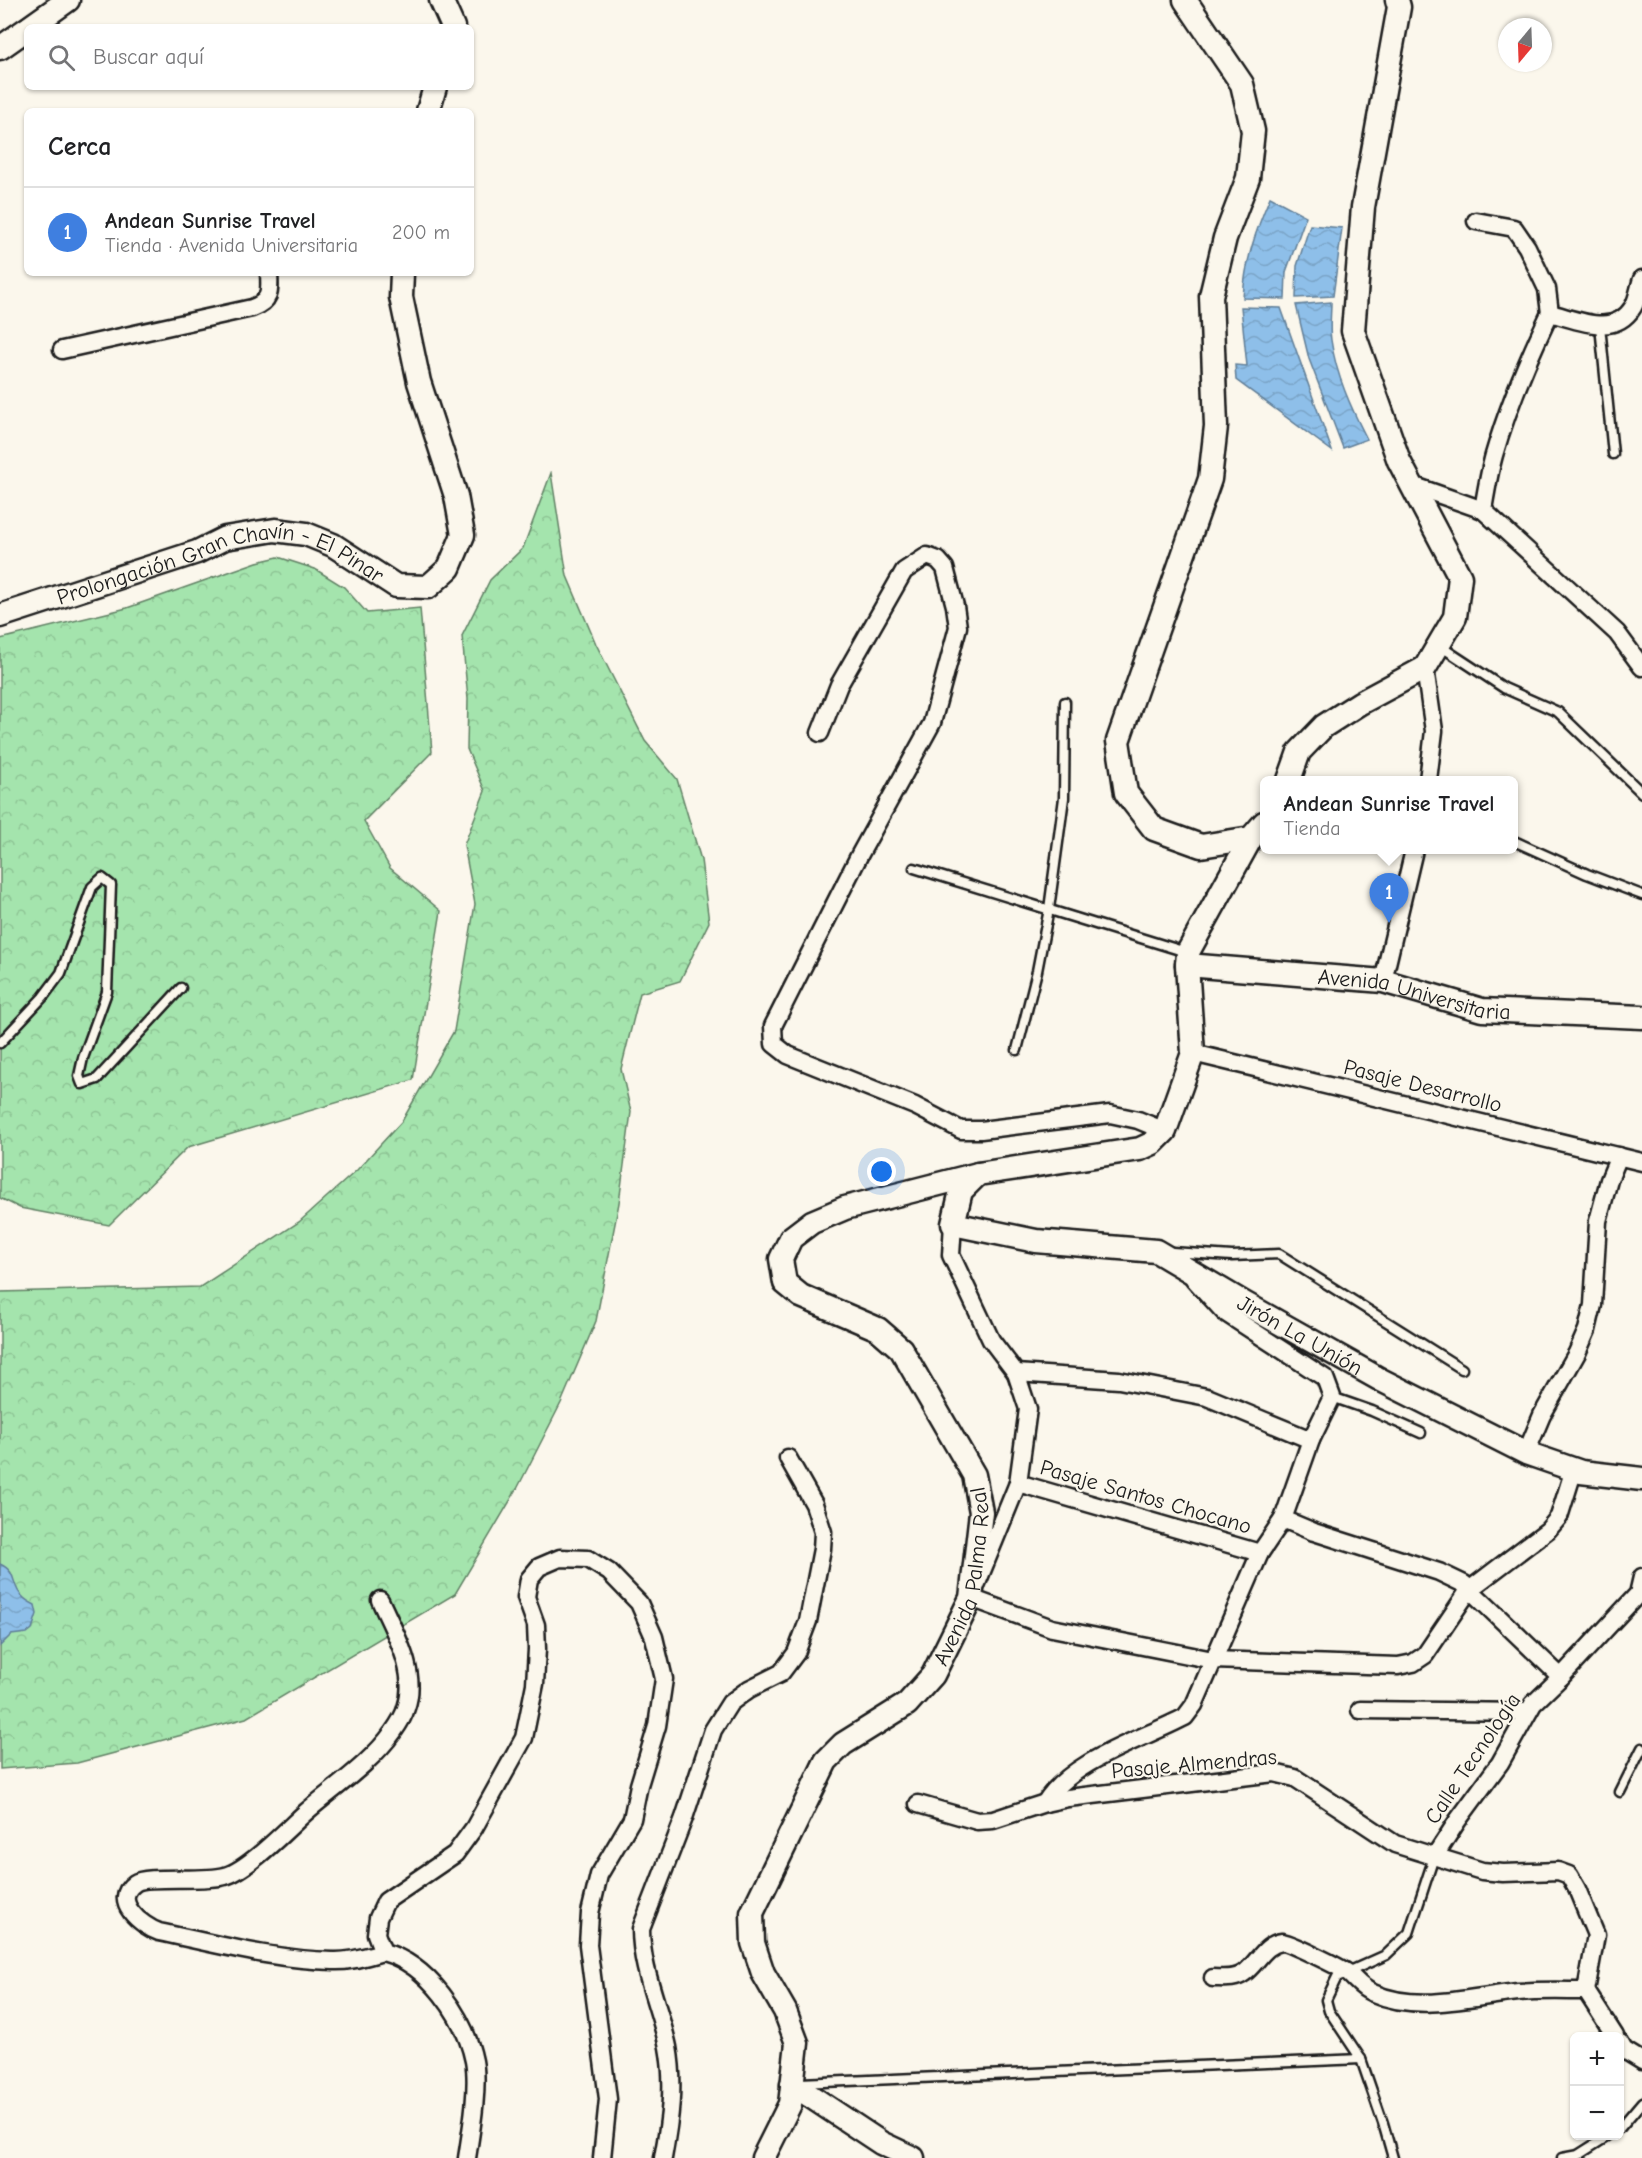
<!DOCTYPE html>
<html lang="es">
<meta charset="utf-8">
<style>
body{margin:0;font-family:"Comic Neue",sans-serif;background:#f2f2f2;color:#202124}
.controls{position:absolute;right:18px;bottom:18px;display:grid;overflow:hidden;border-radius:9px;box-shadow:0 2px 4px #0004}
.controls button{width:54px;height:54px;display:grid;place-items:center;padding:0;border:0;border-bottom:2px solid #e0e0e0;background:#fff;color:#202124;font:30px sans-serif}
.compass{position:absolute;left:1498px;top:18px;width:54px;height:54px;border-radius:50%;background:#fff;box-shadow:0 2px 4px #0004;rotate:199deg}
.you{position:absolute;left:882px;top:1172px;width:21px;height:21px;margin:-15px;border:4px solid #fff;border-radius:50%;background:#1a73e8;box-shadow:0 0 0 9px #1a73e833}
.badge{display:grid;place-items:center;width:39px;height:39px;border-radius:50%;background:#1c1c1c;color:#fff;font-size:20px;font-weight:700}
.pin{position:absolute;translate:-50% -50px;filter:drop-shadow(0 2px 3px #0008)}
.pin::after{content:'';position:absolute;top:32px;width:21px;height:18px;background:inherit;clip-path:polygon(0 0,100% 0,50% 100%)}
.popup{position:absolute;left:1260px;top:776px;width:258px;height:78px;box-sizing:border-box;display:grid;place-content:center;border-radius:9px;background:#fff;filter:drop-shadow(0 2px 4px #0005);font-size:20px;white-space:nowrap;color:#757577}
.popup b{font-size:22px;color:#202124}
.popup::after{content:'';position:absolute;left:50%;top:100%;margin-left:-12px;border:12px solid transparent;border-top-color:#fff}
.list{margin:0;padding:0;list-style:none}
h2{display:flex;justify-content:space-between;align-items:center;height:78px;margin:0;padding:0 24px;font-size:26px}
h2 small{font-size:20px;font-weight:400;color:#757577}
.list li{display:grid;grid-template-columns:39px 1fr auto;gap:18px;align-items:center;box-sizing:border-box;height:90px;padding:0 24px;border-top:2px solid #e0e0e0}
.list b{display:block;font-size:22px;white-space:nowrap}
.list p{margin:0;font-size:20px;white-space:nowrap;color:#757577}
.list em{font-size:20px;font-style:normal;color:#757577}
.icon{flex:none;width:33px;height:33px;fill:none;stroke:currentColor;stroke-width:2;stroke-linecap:round;stroke-linejoin:round}
.map{position:relative;flex:none;width:1642px;height:2158px;overflow:hidden}
.search{position:absolute;background:#fff;box-shadow:0 2px 4px #0004;left:24px;top:24px;width:450px;height:66px;display:flex;align-items:center;gap:15px;box-sizing:border-box;padding:0 21px;border-radius:9px;color:#757577;font-size:22px}
.panel{position:absolute;background:#fff;box-shadow:0 2px 4px #0004;left:24px;top:108px;width:450px;height:168px;border-radius:9px}
.map>svg:first-child{display:block}
.forest{fill:url(#forest-crowns);stroke:#608064;stroke-width:1.5}
.water{fill:url(#water-waves);stroke:#607e97;stroke-width:1.5}
.lines{fill:none;stroke-linecap:round;stroke-linejoin:round}
.lane-casing{stroke:#1c1c1c;stroke-width:13}
.street-casing{stroke:#1c1c1c;stroke-width:21}
.secondary-casing{stroke:#1c1c1c;stroke-width:27}
.lane{stroke:#fbf7ec;stroke-width:8}
.street{stroke:#fbf7ec;stroke-width:16}
.secondary{stroke:#fbf7ec;stroke-width:22}
.labels{text-anchor:middle;stroke-width:4.5;stroke-linejoin:round;paint-order:stroke}
.street-label{font-size:22px;fill:#1c1c1c;stroke:#fbf7ec}
</style>
<div class="map">
<svg width="1642" height="2158" viewBox="0 0 1642 2158">
<defs>
<pattern id="forest-crowns" width="20" height="18" patternUnits="userSpaceOnUse" patternTransform="scale(1.5)"><rect width="20" height="18" fill="#a4e4ad"/><path d="M2 6a3 3 0 1 1 6 0M12 15a3 3 0 1 1 6 0" fill="none" stroke="#8dc394"/></pattern>
<pattern id="water-waves" width="16" height="10" patternUnits="userSpaceOnUse" patternTransform="scale(1.5)"><rect width="16" height="10" fill="#8ebfe9"/><path d="M0 5q4-4 8 0t8 0" fill="none" stroke="#7aa4c7"/></pattern>
</defs>
<rect width="100%" height="100%" fill="#fbf7ec"/>
<filter id="ink" filterUnits="userSpaceOnUse"><feTurbulence type="fractalNoise" baseFrequency=".0167" numOctaves="2"/><feDisplacementMap in="SourceGraphic" scale="12" xChannelSelector="R" yChannelSelector="G"/><feConvolveMatrix kernelMatrix="1 2 1 2 8 2 1 2 1" color-interpolation-filters="sRGB"/></filter>
<g filter="url(#ink)">
<g class="forest">
<path d="M551,473l16,103 29,68 49,97 32,38 24,81 8,62 -29,59 -40,12 -19,76 10,43 -12,91 -23,118 -35,82 -44,86 -62,105 -209,124 -169,45 -77,6v-477l200,-5 99,-65 58,-52 45,-49 52,-90 21,-127 -11,-59 21,-54 -18,-42 1,-50 -6,-63 28,-56 33,-32z"/>
<path d="M278,557l37,12 29,18 23,26 53,-5 12,144 -68,69 26,47 51,43 -28,169 -225,67 -79,78 -89,-17 -20,-10v-559l127,-31 130,-46z"/>
</g>
<g class="water">
<path d="M1270,197l36,19 -20,56 -1,27 -42,-1c2,-37 13,-68 27,-101z"/>
<path d="M1310,225l32,3 -9,68 -37,2 1,-32z"/>
<path d="M1331,302c0,13 -2,26 0,38 5,35 20,68 36,99l-24,9 -34,-89 -13,-54z"/>
<path d="M1241,307l40,1 51,143 -96,-71 -1,-15 12,1z"/>
<path d="M0,1564c18,8 11,22 22,32 3,4 9,7 13,9l2,9 -5,15 -5,4 -16,2 -11,11z"/>
</g>
<g class="lines">
<g class="lane-casing">
<g id="lane">
<path d="M1600,326l13,128"/>
<path d="M1440,646l64,42 54,24 84,81"/>
<path d="M1514,841l73,33 55,21"/>
<path d="M914,868l272,84"/>
<path d="M0,1043l43,-46 18,-24 31,-86 10,-9 9,7 -4,107 -24,66 -4,18 3,8 15,-5 84,-91"/>
<path d="M1017,1050l20,-79 12,-62 15,-111 1,-96"/>
<path d="M1172,1252l60,4 47,-2 183,115"/>
<path d="M1332,1397l40,14 49,22"/>
<path d="M1620,1792l22,-44"/>
<path d="M800,2083l561,-24"/>
<path d="M1620,2128l22,-26"/>
<path d="M1393,2158l-10,-35 -22,-64 -32,-48 -3,-11 11,-23 49,-22 23,-22 25,-76"/>
<path d="M1562,2158l16,-3 30,-19"/>
</g>
</g>
<g class="street-casing">
<g id="street">
<path d="M1476,221l38,7 13,19 20,42 3,24"/>
<path d="M1642,279c-3,8 -4,20 -9,28 -19,31 -55,13 -83,6 -22,46 -42,93 -56,142 -5,18 -8,37 -11,55l134,123 25,34"/>
<path d="M62,350l190,-42c19,-7 18,-16 17,-35"/>
<path d="M1412,485l71,25"/>
<path d="M1425,668l9,63 -6,49"/>
<path d="M820,733l19,-48 65,-114 23,-15 11,4 7,8 10,38 3,21 -26,96 -72,131 -87,172 1,18 14,11 127,51 46,24h20l129,-16 28,6 27,11"/>
<path d="M1383,981l31,-131"/>
<path d="M1193,1053l449,109"/>
<path d="M953,1224l-2,31 40,85 25,33 12,36 -10,74 -47,115 81,30 161,32 185,6 15,-3 12,-8 44,-65 79,-60 11,-13 15,-48"/>
<path d="M1016,1373l103,7 88,17 104,43"/>
<path d="M1526,1453l16,-38 35,-62 10,-23 6,-25 5,-84 11,-41 10,-24"/>
<path d="M1018,1483l242,70"/>
<path d="M1283,1519l31,13 125,40 25,12 97,93"/>
<path d="M380,1600c14,32 39,72 26,108 -2,8 -8,17 -13,24 -22,31 -58,55 -87,80 -19,17 -58,58 -81,64 -21,6 -79,-1 -90,7 -25,18 7,43 24,49 57,12 116,28 174,29 17,1 34,-5 50,-9"/>
<path d="M1360,1710l168,2"/>
<path d="M1045,1803c26,-43 96,-63 140,-86l9,-12 66,-152 23,-34 28,-79 21,-43 -7,-19 -101,-66 -30,-33"/>
<path d="M918,1804l59,17 16,-1 52,-17 23,-5 206,-25 21,5 100,66 87,27 21,2 55,-2 11,4 8,14 19,46 -10,56"/>
<path d="M1434,1857l24,-37 42,-57 33,-59 28,-27 77,-83 4,-17"/>
<path d="M1213,1978c10,0 22,2 31,-5 13,-9 20,-29 38,-31 7,0 60,26 66,31 9,8 13,15 25,20 45,20 97,4 145,-1 22,-2 46,-1 68,-1"/>
<path d="M1586,1991l29,45"/>
<path d="M1620,2043l4,7 18,11"/>
<path d="M467,2158c4,-26 12,-71 7,-97 -9,-44 -46,-97 -91,-109l-7,-18 2,-16 8,-17 69,-47 19,-26 50,-90 11,-54 2,-35 -1,-24 -10,-28 3,-18 10,-12 21,-9 28,1 21,13 30,31 15,34 10,42 -7,47 -18,59 -7,34 -33,56 -9,38 -2,32 20,154 -6,59"/>
<path d="M663,2158c7,-38 12,-73 5,-111 -8,-39 -27,-77 -27,-118l43,-111 29,-88 17,-27 19,-14 32,-16 15,-20 12,-32 14,-72 1,-17 -9,-28 -26,-46"/>
</g>
</g>
<g class="secondary-casing">
<g id="secondary">
<path d="M441,0l12,27"/>
<path d="M1185,0l57,84 11,47 -5,47 -23,60 -14,58 5,130 -6,53 -92,262 8,52 28,36 47,17 50,-8 13,-15"/>
<path d="M30,27l38,-27"/>
<path d="M0,48l27,-19"/>
<path d="M428,111l7,-24"/>
<path id="s1" d="M0,616l197,-64 28,-14 50,-8 31,4 27,11 63,41 32,1 21,-19 14,-33 -7,-39 -37,-114 -18,-85 1,-24"/>
<path d="M1289,780l10,-28 25,-26 36,-23 65,-35 30,-51 5,-40 -61,-116 -46,-130 10,-124 36,-200 -2,-7"/>
<path id="s2" d="M1187,965l196,16 99,29 160,7"/>
<path id="s3" d="M978,1174l-17,17 -8,33 83,17 120,10 88,52 137,77 145,73 55,19 61,7"/>
<path d="M792,2084l89,59 32,15"/>
<path id="s4" d="M763,2158l27,-54 7,-61 -12,-32 -22,-38 -10,-30 -1,-30 74,-152 17,-17 64,-40 26,-29 38,-77 10,-86 -7,-37 -73,-126 -23,-20 -77,-33 -16,-13 -4,-24 10,-21 21,-16 33,-14 133,-34 162,-25 13,-6 12,-12 28,-78 -6,-88 1,-13 63,-114"/>
</g>
</g>
<use href="#lane" class="lane"/>
<use href="#street" class="street"/>
<use href="#secondary" class="secondary"/>
</g>
</g>
<g class="labels">
<g class="street-label">
<text dy="8" stroke="none"><textPath href="#s1" startOffset="234">Prolongación Gran Chavín - El Pinar</textPath></text>
<text dy="8" stroke="none"><textPath href="#s2" startOffset="230">Avenida Universitaria</textPath></text>
<text transform="translate(1423 1085) rotate(14)" y="8">Pasaje Desarrollo</text>
<text dy="8" stroke="none"><textPath href="#s3" startOffset="430">Jirón La Unión</textPath></text>
<text transform="translate(1146 1496) rotate(16)" y="8">Pasaje Santos Chocano</text>
<text dy="8" stroke="none"><textPath href="#s4" startOffset="674">Avenida Palma Real</textPath></text>
<text transform="translate(1472 1758) rotate(-56)" y="8">Calle Tecnología</text>
<text transform="translate(1194 1763) rotate(-5)" y="8">Pasaje Almendras</text>
</g>
</g>
</svg>
<div class="controls">
<button>+</button>
<button>−</button>
</div>
<svg class="compass" viewBox="-18 -18 36 36"><path d="M0-13l5 13h-10z" fill="#e53935"/><path d="M0 13l5-13h-10z" fill="#757577"/></svg>
<div class="you"></div>
<div class="pin badge" style="left:1389px;top:923px;background:#3f7fe0">1</div>
<div class="popup"><b>Andean Sunrise Travel</b>Tienda</div>
<div class="search"><svg class="icon" aria-label="search" viewBox="0 0 24 24"><circle cx="10" cy="10" r="6"/><path d="M15 15l6 6"/></svg>Buscar aquí</div>
<section class="panel">
<h2>Cerca<small></small></h2>
<ul class="list">
<li><span class="badge" style="background:#3f7fe0">1</span><div><b>Andean Sunrise Travel</b><p>Tienda · Avenida Universitaria</p></div><em>200 m</em></li>
</ul>
</section>
</div>
